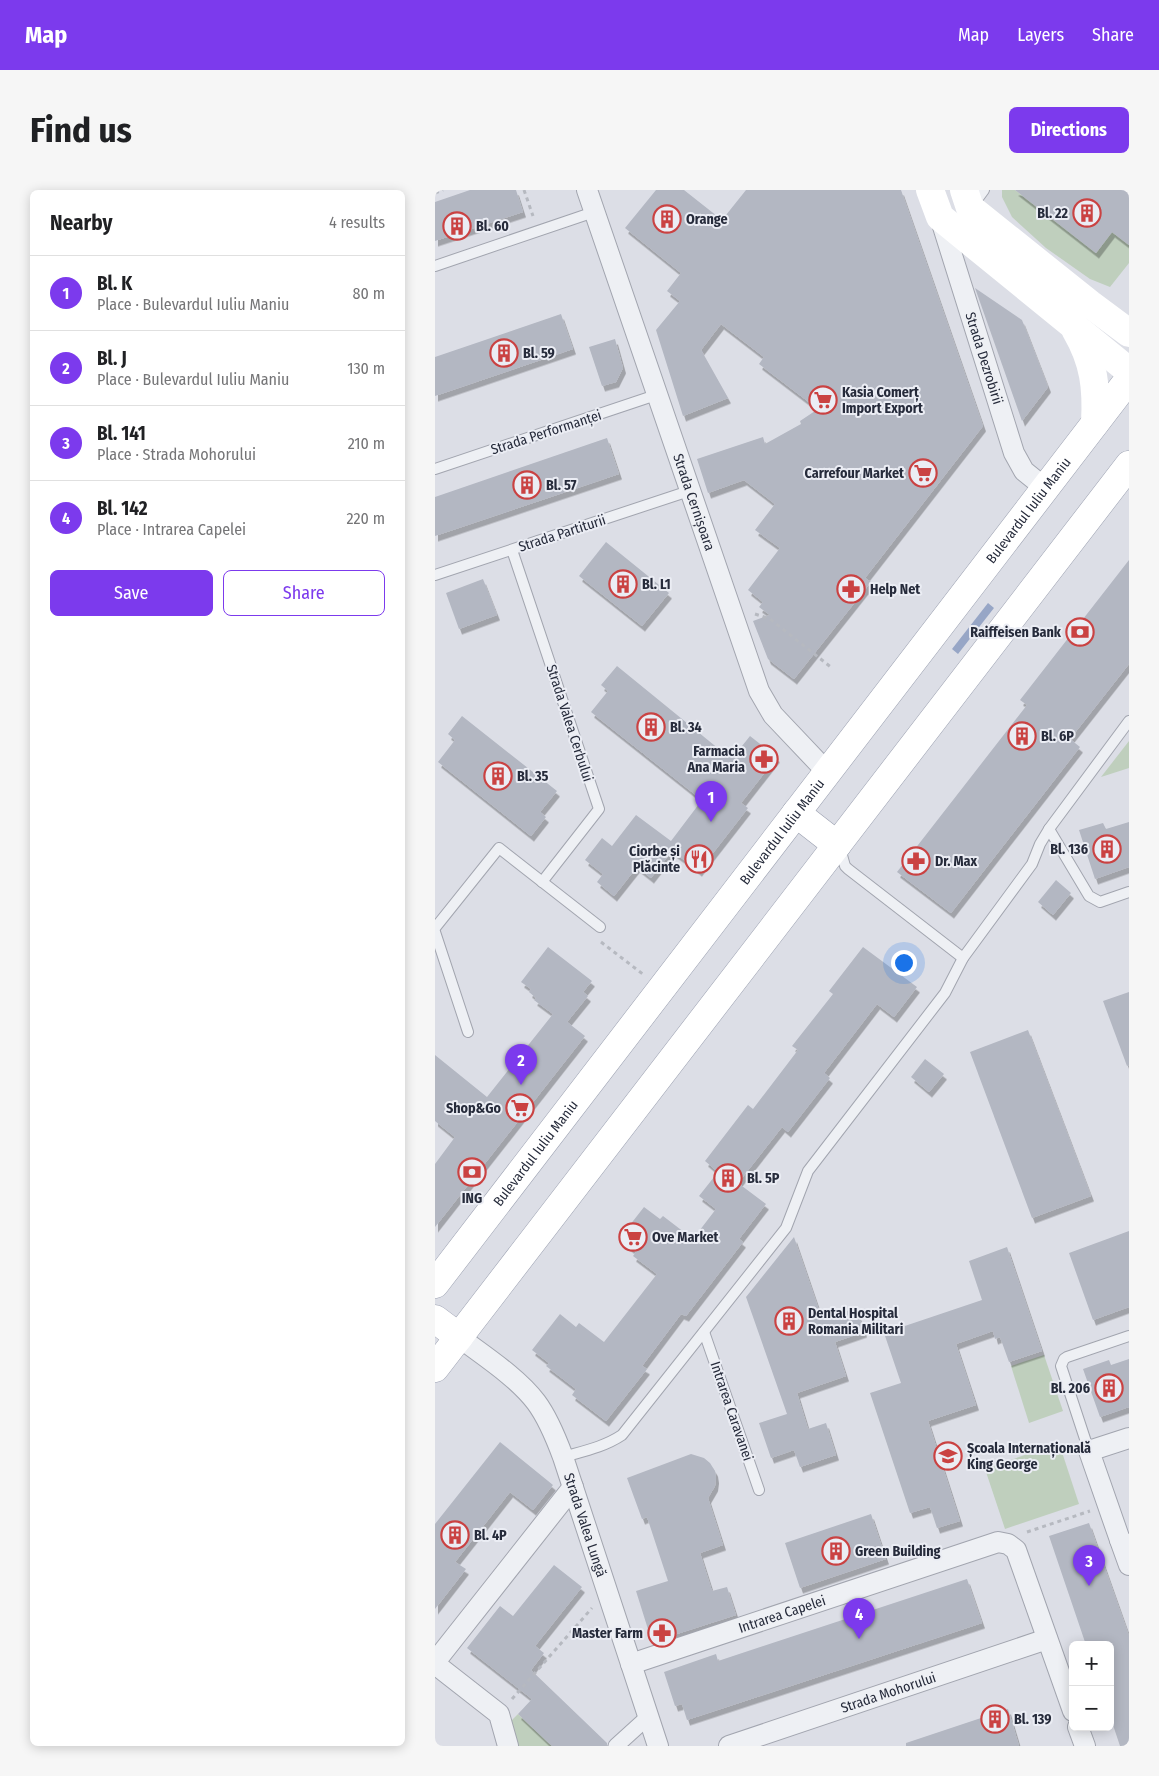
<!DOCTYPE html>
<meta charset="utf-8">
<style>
body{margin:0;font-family:"Fira Sans Condensed",sans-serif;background:#f6f6f6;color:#202124}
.controls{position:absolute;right:15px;bottom:15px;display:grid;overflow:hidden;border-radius:8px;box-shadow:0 2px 12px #0003}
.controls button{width:45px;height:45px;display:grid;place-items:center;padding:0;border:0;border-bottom:1px solid #e0e0e0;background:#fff;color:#202124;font:25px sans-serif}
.you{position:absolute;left:468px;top:772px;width:18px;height:18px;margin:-12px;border:4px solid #fff;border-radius:50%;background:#1a73e8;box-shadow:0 0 0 8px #1a73e833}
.badge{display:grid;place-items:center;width:32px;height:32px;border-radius:50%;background:#7c3aed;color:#fff;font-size:16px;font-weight:700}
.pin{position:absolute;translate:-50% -41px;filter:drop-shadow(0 1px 2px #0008)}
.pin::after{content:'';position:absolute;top:26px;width:18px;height:15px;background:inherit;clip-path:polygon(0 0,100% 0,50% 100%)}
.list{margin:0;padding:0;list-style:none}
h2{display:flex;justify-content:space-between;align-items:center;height:65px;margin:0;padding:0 20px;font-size:21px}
h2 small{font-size:16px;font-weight:400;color:#757577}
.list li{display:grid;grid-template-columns:32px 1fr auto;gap:15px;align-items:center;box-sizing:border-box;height:75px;padding:0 20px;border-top:1px solid #e0e0e0}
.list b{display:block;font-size:19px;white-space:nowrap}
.list p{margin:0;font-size:16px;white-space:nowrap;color:#757577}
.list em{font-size:16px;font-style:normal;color:#757577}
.actions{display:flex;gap:10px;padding:15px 20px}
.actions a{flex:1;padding:11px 0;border:1px solid #7c3aed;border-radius:8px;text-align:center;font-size:18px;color:#7c3aed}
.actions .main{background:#7c3aed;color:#fff}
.map{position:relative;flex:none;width:694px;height:1556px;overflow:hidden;border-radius:8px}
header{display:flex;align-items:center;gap:30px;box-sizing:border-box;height:70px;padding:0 25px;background:#7c3aed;color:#fff}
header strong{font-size:24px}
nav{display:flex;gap:28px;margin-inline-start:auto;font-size:18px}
.intro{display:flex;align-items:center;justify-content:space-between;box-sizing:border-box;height:120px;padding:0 30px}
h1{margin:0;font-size:35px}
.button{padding:12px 22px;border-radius:8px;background:#7c3aed;color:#fff;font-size:18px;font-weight:700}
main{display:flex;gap:30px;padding:0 30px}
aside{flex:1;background:#fff;border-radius:8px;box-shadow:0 2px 12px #0003}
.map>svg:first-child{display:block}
.green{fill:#bfcfbd}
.water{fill:#97a6c6}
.building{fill:#b3b7c2;filter:url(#shadow)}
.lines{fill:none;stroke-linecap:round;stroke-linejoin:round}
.service-casing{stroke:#a2a5af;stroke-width:12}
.pedestrian-casing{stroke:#a2a5af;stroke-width:17}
.minor-casing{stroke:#a2a5af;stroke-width:22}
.primary-casing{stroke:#9ca1b1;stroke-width:29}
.path{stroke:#b6b9c0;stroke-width:3;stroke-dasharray:4 4;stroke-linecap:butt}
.service{stroke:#eef0f4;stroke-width:10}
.pedestrian{stroke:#eef0f4;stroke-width:15}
.minor{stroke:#eef0f4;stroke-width:20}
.secondary{stroke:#fff;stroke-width:28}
.primary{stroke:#fff;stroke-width:28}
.labels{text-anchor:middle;stroke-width:4;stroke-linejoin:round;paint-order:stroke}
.poi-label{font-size:14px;font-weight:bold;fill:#262b3b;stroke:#ebedf4;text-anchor:start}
.street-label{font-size:14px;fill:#262b3b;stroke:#ebedf4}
</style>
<header>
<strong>Map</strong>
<nav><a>Map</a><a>Layers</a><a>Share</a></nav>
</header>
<div class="intro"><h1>Find us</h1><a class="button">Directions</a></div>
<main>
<aside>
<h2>Nearby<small>4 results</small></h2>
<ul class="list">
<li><span class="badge">1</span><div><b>Bl. K</b><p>Place · Bulevardul Iuliu Maniu</p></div><em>80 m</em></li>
<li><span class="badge">2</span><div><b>Bl. J</b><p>Place · Bulevardul Iuliu Maniu</p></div><em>130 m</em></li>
<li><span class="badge">3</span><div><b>Bl. 141</b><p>Place · Strada Mohorului</p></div><em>210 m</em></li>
<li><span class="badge">4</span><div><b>Bl. 142</b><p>Place · Intrarea Capelei</p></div><em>220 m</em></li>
</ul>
<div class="actions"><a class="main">Save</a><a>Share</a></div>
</aside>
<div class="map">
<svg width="694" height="1556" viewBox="0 0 694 1556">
<defs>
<filter id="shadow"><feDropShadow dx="3" dy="5.5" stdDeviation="0" flood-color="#0004"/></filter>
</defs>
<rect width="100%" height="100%" fill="#dcdee6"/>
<g class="green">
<path d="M567,0h13l81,63 16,-21 17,13v18l-19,24 -20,-8 -44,-31 -34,-31 -10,-20z"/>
<path d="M694,551v27l-28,9z"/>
<path d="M609,1165l19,56 -34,12 -18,-57z"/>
<path d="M624,1253l20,61 -74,25 -20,-60z"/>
<path d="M83,1524l34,32h-44l-5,-17z"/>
</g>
<path class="water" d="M553,413l6,5 -36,46 -6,-5z"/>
<g class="building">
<path d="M35,0h46l7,22 -88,29v-39z"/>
<path d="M221,0h28l38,30 24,-30h155l82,236 -118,152 6,4 -77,97 -26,-20 -15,-38 17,-6 -11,-8 4,-5 -15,-12 32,-42 -25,-18 20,-26 -31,-24 -36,13 -11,-34 66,-22 2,7 36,-20 -1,-3 18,-12 -59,-45 5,-7 -43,-33 -20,26 27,48 -45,18 -27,-86 24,-29 -13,-10 14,-18 -56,-45z"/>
<path d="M580,0h114v55l-17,-13 -16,21z"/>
<path d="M540,98l47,32 26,67 -26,34z"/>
<path d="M126,124l12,35 -138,47v-39z"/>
<path d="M180,149l8,29 -7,14 -14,4 -13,-39z"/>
<path d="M172,248l12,36 -184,62v-39z"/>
<path d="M171,352l63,51 -27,33 -63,-50z"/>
<path d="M694,370v104l-59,75 10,8 -129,166 -54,-41 130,-167 -7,-5z"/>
<path d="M48,389l14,36 -38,14 -13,-36z"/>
<path d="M182,476l108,88 6,-8 7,5 12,-15 27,21 -36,46 7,5 -49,63 -27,-20 -21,27 -14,-11 -23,29 -17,-14 6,-8 -18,-14 17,-22 10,8 24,-31 35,26 31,-41 -111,-88 17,-21 -7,-6z"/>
<path d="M27,526l95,75 -17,21 6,5 -15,19 -93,-74 17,-22 -7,-6z"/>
<path d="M694,632v45l-34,12 -16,-49 24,-7 3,6z"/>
<path d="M621,690l15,13 -18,22 -15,-13z"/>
<path d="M113,757l44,34 -9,11 5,4 -21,26 18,14 -150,191v-63l20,-27 -20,-16v-66l52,42 66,-83 -19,-14 2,-2 -7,-6 2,-3 -10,-7z"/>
<path d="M428,757l54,40 -23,30 -17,-13 -53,69 6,5 -42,54 -6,-5 -44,56 28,21 -27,35 4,3 -57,74 -5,-2 -39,52 5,3 -41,52 -34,-26 4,-6 -30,-23 3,-3 -17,-13 28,-36 16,13 3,-4 25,19 53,-68 -24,-18 3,-4 -17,-13 25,-32 16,12 3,-3 30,23 23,-30 -17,-13 19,-24 -13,-11 43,-56 5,4 45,-59 -6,-4 41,-52 -4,-3z"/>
<path d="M694,802v73l-2,1 -24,-65z"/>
<path d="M593,840l63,166 -59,22 -62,-166z"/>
<path d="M490,869l19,15 -15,18 -18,-15z"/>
<path d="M694,1041v76l-36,13 -24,-67z"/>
<path d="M359,1047l28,82 34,-11 8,24 -29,10 11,34 -49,17 11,36 18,-6 10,32 -36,12 -6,-17 -23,8 -12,-35 28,-9 -41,-117z"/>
<path d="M572,1057l35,104 -33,11 -9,-25 -5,2 -2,-8 -37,13 20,61 -48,16 32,100 -23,7 -7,-21 -20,6 -40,-120 31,-10 -17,-50 98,-33 -13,-39z"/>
<path d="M694,1169v48l-29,10 -17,-48 26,-9 2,5z"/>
<path d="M65,1252l53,43 -20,25 -23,-18 -55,70 11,7 -31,40v-85z"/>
<path d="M256,1264l13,4 6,5 5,8 1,7 -1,8 -7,12 15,47 -23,8 12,38 15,-4 9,28 -84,27 -16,-51 32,-10 -21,-64 -5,2 -15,-41z"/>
<path d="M436,1324l15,45 -86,29 -15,-45z"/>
<path d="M654,1333l40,113v110h-9l-10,-30v-71h-24l-37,-109z"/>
<path d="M119,1375l28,22 -47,59 9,7 -13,17 76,73v3h-55l-34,-32 14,-15 -65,-51 33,-42 13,10z"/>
<path d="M532,1389l15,44 -295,97 -5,-16 -7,2 -11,-34 52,-18 2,7z"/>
<path d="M573,1519l11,37h-113v-3z"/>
</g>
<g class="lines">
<g class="service-casing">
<g id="service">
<path d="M538,15l11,-15"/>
<path d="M0,76l159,-54"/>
<path d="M0,279l221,-74"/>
<path d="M77,360l87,259 -57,73"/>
<path d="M0,385l254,-84"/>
<path d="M614,639l40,67 11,6 29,-10"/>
<path d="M405,658l5,18 3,3 115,89"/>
<path d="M0,738l64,-80 101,79"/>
<path d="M0,742l33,100"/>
<path d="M269,1142l55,158"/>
<path d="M654,1261l-28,-85 3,-7 3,-2 62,-21"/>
<path d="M128,1267c21,-6 41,-10 59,-22l164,-207 22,-57 137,-178 18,-35 69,-94 8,-20 9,-15 80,-108"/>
</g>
</g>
<g class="pedestrian-casing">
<path id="pedestrian" d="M181,1556l32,-29"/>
</g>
<g class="minor-casing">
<g id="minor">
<path id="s1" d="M152,0l172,501 14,24 55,58"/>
<path id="s2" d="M507,27h-2l74,236 10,18 21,17"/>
<path id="s3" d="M24,1147c25,19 58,40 77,65 12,16 20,36 27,55l95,289"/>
<path d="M694,1248l-40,13 31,89 9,6"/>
<path d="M685,1350l9,25"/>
<path d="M0,1472l138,-175"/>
<path d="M0,1474l64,50 9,32"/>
<path id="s4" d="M196,1474l367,-122 10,2 8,6 57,161"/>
<path d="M643,1537l7,19"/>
<path id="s5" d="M294,1556l318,-107"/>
</g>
</g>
<g class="primary-casing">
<g id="primary">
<path d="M361,623l41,32"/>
<path id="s6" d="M0,1094l694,-905"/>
<path d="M0,1129l24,18"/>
<path d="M0,1178l694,-903"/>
</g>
</g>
<g class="path">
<path d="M89,0l9,26"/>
<path d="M0,3l8,-3"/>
<path d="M320,424l15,5 62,49"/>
<path d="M166,752l43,33"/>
<path d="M592,1342l63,-21"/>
<path d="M77,1509l80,-91"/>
</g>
<use href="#service" class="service"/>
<use href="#pedestrian" class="pedestrian"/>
<use href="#minor" class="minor"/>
<g class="secondary">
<path d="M495,0l10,27 189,154"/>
<path d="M529,0l6,18 120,96 39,29"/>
<path d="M641,141c18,31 21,57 19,92"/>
</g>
<use href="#primary" class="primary"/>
</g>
<defs>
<g id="building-ring" transform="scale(1.4375)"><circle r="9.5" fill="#ebedf4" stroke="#ca4242" stroke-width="1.5"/><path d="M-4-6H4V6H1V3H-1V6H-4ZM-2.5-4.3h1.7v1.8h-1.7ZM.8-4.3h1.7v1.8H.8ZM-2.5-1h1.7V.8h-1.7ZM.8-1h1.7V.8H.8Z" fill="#ca4242"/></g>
<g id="supermarket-ring" transform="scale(1.4375)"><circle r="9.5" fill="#ebedf4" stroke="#ca4242" stroke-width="1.5"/><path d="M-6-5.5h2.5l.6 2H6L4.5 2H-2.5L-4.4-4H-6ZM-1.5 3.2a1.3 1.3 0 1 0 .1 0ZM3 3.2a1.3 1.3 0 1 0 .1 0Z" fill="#ca4242"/></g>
<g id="pharmacy-ring" transform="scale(1.4375)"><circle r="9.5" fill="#ebedf4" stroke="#ca4242" stroke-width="1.5"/><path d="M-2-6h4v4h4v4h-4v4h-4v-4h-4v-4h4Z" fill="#ca4242"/></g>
<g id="bank-ring" transform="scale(1.4375)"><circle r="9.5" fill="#ebedf4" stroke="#ca4242" stroke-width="1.5"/><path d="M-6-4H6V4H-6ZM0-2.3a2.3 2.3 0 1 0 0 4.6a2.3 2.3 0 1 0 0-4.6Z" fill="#ca4242"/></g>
<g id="restaurant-ring" transform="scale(1.4375)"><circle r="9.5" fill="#ebedf4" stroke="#ca4242" stroke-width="1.5"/><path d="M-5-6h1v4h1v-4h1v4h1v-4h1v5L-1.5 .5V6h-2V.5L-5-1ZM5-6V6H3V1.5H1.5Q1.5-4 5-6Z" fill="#ca4242"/></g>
<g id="school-ring" transform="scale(1.4375)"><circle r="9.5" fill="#ebedf4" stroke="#ca4242" stroke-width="1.5"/><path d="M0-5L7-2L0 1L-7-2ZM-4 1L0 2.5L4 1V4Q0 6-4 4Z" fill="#ca4242"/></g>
</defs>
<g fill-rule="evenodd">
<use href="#building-ring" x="652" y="23"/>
<use href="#building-ring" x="232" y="29"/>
<use href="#building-ring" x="22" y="36"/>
<use href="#building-ring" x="69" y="163"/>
<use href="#supermarket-ring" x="388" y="210"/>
<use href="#supermarket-ring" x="488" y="283"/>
<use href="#building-ring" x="92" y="295"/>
<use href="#building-ring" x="188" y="394"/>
<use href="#pharmacy-ring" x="416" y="399"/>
<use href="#bank-ring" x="645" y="442"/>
<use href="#building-ring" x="216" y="537"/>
<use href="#building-ring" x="587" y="546"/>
<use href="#pharmacy-ring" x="329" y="569"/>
<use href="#building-ring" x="63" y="586"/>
<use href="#building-ring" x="672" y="659"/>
<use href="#restaurant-ring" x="264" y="669"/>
<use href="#pharmacy-ring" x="481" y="671"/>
<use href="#supermarket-ring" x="85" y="918"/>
<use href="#bank-ring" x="37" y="982"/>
<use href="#building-ring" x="293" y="988"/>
<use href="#supermarket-ring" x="198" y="1047"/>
<use href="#building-ring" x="354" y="1131"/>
<use href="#building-ring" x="674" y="1198"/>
<use href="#school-ring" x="513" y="1266"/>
<use href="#building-ring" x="20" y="1345"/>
<use href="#building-ring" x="401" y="1361"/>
<use href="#pharmacy-ring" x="227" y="1443"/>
<use href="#building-ring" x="560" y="1529"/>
</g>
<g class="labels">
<g class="poi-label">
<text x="633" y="28" text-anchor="end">Bl. 22</text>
<text x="251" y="34">Orange</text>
<text x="41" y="41">Bl. 60</text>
<text x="88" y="168">Bl. 59</text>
<text x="407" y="207">Kasia Comerț<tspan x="407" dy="16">Import Export</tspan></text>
<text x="469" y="288" text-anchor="end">Carrefour Market</text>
<text x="111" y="300">Bl. 57</text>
<text x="207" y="399">Bl. L1</text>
<text x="435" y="404">Help Net</text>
<text x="626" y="447" text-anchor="end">Raiffeisen Bank</text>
<text x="235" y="542">Bl. 34</text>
<text x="606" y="551">Bl. 6P</text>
<text x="310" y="566" text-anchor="end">Farmacia<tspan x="310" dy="16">Ana Maria</tspan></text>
<text x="82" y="591">Bl. 35</text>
<text x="653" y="664" text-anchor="end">Bl. 136</text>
<text x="245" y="666" text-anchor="end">Ciorbe și<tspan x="245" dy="16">Plăcinte</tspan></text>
<text x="500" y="676">Dr. Max</text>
<text x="66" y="923" text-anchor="end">Shop&amp;Go</text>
<text x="312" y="993">Bl. 5P</text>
<text x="37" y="1013" text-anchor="middle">ING</text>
<text x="217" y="1052">Ove Market</text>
<text x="373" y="1128">Dental Hospital<tspan x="373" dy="16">Romania Militari</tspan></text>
<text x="655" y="1203" text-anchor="end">Bl. 206</text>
<text x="532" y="1263">Școala Internațională<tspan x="532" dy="16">King George</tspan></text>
<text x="39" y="1350">Bl. 4P</text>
<text x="420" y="1366">Green Building</text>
<text x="208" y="1448" text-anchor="end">Master Farm</text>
<text x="579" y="1534">Bl. 139</text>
</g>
<g class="street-label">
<text dy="5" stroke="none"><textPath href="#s2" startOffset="150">Strada Dezrobirii</textPath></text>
<text transform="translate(111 242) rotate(-18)" y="5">Strada Performanței</text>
<text dy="5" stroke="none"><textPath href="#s1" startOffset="330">Strada Cernișoara</textPath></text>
<text dy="5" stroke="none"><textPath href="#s6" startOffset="975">Bulevardul Iuliu Maniu</textPath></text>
<text transform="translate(127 343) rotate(-18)" y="5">Strada Partiturii</text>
<text transform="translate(135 533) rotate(72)" y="5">Strada Valea Cerbului</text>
<text dy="5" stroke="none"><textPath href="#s6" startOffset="570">Bulevardul Iuliu Maniu</textPath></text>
<text dy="5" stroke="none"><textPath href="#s6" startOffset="165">Bulevardul Iuliu Maniu</textPath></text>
<text transform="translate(297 1221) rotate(71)" y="5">Intrarea Caravanei</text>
<text dy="5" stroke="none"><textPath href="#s3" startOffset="234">Strada Valea Lungă</textPath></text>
<text dy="5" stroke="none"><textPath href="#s4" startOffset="159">Intrarea Capelei</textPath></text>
<text dy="5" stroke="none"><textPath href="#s5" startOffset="168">Strada Mohorului</textPath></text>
</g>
</g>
</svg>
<div class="controls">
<button>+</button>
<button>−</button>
</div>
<div class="you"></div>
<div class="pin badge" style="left:276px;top:632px">1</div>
<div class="pin badge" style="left:86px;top:895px">2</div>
<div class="pin badge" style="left:654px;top:1396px">3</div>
<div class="pin badge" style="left:424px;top:1449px">4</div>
</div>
</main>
